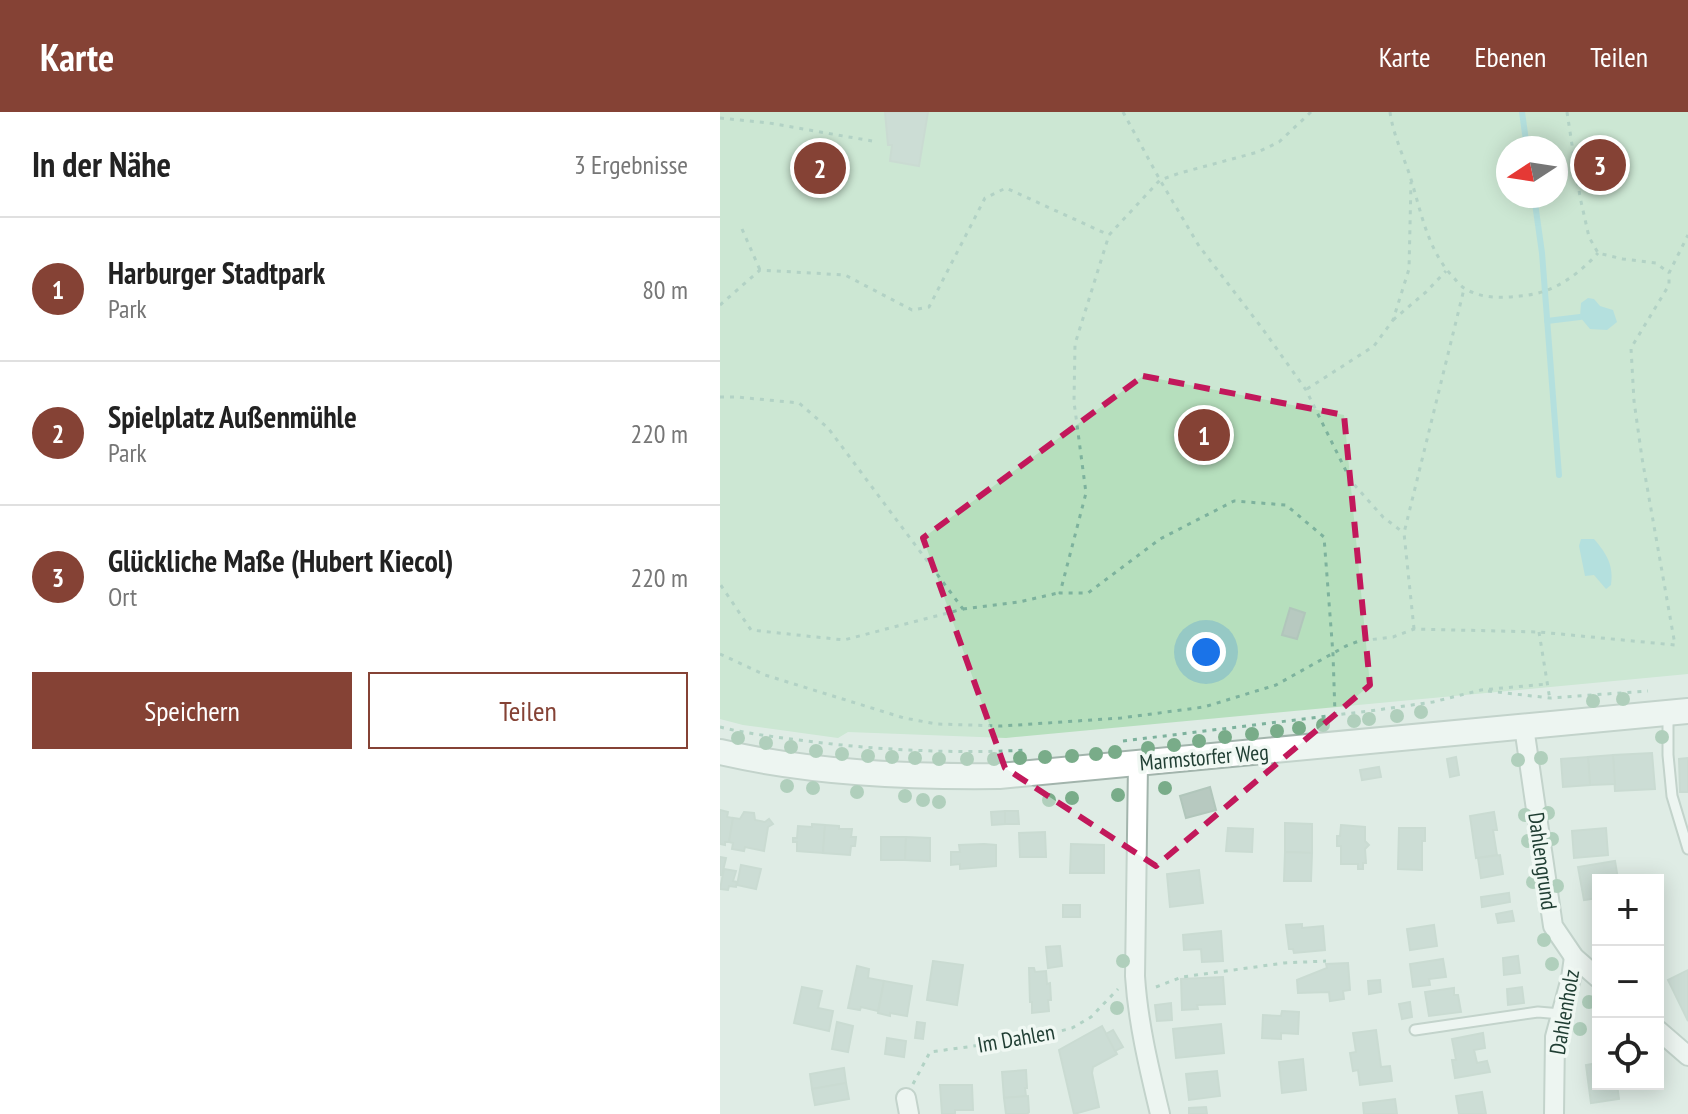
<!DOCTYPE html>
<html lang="de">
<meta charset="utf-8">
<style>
body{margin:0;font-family:"PT Sans Narrow",sans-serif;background:#f2f2f2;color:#222}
.controls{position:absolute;right:24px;bottom:24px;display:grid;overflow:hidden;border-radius:0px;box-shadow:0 4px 20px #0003}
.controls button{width:72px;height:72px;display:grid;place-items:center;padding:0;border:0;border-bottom:2px solid #e0e0e0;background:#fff;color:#222;font:40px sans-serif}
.compass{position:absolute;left:776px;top:24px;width:72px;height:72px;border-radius:50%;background:#fff;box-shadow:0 4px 20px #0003;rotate:258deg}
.you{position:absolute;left:486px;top:540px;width:28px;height:28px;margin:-20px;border:6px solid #fff;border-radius:50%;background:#1a73e8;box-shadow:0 0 0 12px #1a73e833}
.badge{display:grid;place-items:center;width:52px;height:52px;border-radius:50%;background:#854235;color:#fff;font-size:26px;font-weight:700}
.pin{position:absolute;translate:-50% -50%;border:4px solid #fff;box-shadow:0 2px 8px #0006}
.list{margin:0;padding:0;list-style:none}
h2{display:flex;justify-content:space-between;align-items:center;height:104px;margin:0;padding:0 32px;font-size:34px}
h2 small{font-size:26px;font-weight:400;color:#767676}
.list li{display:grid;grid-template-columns:52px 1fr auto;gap:24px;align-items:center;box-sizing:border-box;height:144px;padding:0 32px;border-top:2px solid #e0e0e0}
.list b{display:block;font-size:30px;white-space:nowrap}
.list p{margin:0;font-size:26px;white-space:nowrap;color:#767676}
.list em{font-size:26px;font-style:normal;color:#767676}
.actions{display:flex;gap:16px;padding:24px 32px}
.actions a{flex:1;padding:18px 0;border:2px solid #854235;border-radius:0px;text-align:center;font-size:28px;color:#854235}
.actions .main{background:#854235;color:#fff}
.icon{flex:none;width:44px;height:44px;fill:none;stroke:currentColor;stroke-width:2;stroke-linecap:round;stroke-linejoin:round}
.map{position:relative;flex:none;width:968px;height:1002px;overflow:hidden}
header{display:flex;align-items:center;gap:48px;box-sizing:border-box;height:112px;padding:0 40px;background:#854235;color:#fff}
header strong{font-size:38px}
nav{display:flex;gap:44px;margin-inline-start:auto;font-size:28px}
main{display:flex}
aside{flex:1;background:#fff}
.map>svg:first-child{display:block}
.green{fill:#b6dfbd;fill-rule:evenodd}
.water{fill:#82d0d6}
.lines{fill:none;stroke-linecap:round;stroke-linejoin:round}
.stream{stroke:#82d0d6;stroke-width:6}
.building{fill:#b7c9c0;stroke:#b1c6bb;stroke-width:2}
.service-casing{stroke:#a2b4ac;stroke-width:13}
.minor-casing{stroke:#a2b4ac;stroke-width:22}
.tertiary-casing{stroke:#a2b4ac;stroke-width:28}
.path{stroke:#7db29d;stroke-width:3;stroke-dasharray:4 6;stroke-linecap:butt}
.service{stroke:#fff;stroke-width:9}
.minor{stroke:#fff;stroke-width:18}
.tertiary{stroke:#fff;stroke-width:24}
.tree{fill:#79ac89}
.marked{fill:none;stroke:#c2185b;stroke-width:6;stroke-dasharray:16 10;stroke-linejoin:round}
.labels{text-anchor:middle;stroke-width:7;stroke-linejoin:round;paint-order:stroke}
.street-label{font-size:22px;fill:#1f3d32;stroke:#f0f8f3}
</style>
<header>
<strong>Karte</strong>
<nav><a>Karte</a><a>Ebenen</a><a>Teilen</a></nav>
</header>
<main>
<aside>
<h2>In der Nähe<small>3 Ergebnisse</small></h2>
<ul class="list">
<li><span class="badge">1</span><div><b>Harburger Stadtpark</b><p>Park</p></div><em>80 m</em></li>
<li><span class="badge">2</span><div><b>Spielplatz Außenmühle</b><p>Park</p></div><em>220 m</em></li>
<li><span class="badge">3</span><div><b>Glückliche Maße (Hubert Kiecol)</b><p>Ort</p></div><em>220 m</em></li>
</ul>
<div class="actions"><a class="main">Speichern</a><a>Teilen</a></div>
</aside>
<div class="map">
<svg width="968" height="1002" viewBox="0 0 968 1002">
<rect width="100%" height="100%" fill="#dfece5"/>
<path class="green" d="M0,0h968v562l-682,64 -158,-6 -10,6 -95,-13 -23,-6zM788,36h48v48h-48z"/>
<g class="water">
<path d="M868,186l6,1 6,7 13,4 4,12 -10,8 -17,-1 -10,-12 1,-14z"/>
<path d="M861,427h13c13,15 20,27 17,46l-5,4 -12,-14 -9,1 -6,-30z"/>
</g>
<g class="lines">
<g class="stream">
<path d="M802,0l5,36"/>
<path d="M814,84l8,57 17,222"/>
<path d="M827,209l33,-4"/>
</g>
</g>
<g class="building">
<path d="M165,0h43l-9,54 -29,-5 2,-16h-4z"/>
<path d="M570,496l15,5 -8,26 -15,-4z"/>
<path d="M932,641l3,36 -40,2 -2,-36z"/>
<path d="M893,643l2,29 -25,1 -2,-28z"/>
<path d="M736,645l3,18 -9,2 -3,-18z"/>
<path d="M868,645l2,28 -27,2 -2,-28z"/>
<path d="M968,646v34h-8l-1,-33z"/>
<path d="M659,655l2,10 -19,3 -2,-10z"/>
<path d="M490,675l6,23 -30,8 -6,-22z"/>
<path d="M0,698l8,2 -1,5 6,1 -4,24h-4v3l-5,-1z"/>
<path d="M285,699v13l-13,1 -1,-13z"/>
<path d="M285,699h13l1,13h-14z"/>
<path d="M24,700l10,1 1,7 10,2 4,-3 4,5 -5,3 -4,24 -19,-4 -1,4 -12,-2 1,-6 -4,-1 4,-24 7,1z"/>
<path d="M774,700l3,18h-4l4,25 -21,3 -6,-42z"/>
<path d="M565,711l27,1v29l-27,-1z"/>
<path d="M92,712l13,1 -2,28 -26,-2v-9h-4v-4h4l1,-12 14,1z"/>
<path d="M105,713l14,1v3h13l-1,8h5l-1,9h-4l-1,9 -27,-2z"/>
<path d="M621,713l24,2v14l4,4 -4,4 1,14h-3v6h-5v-5h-17v-18h-4v-10h3z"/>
<path d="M508,716l25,1 -1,23 -26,-1z"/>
<path d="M679,716h26v13h-3v29l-24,-1z"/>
<path d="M886,716l2,27 -34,3 -2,-27z"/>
<path d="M325,720l1,25h-26l-1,-24z"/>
<path d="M161,725h25l-1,23h-24z"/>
<path d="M186,725l24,1v23l-25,-1z"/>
<path d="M264,732l12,1v21l-36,3v-5l-9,1v-13h9l-1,-7z"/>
<path d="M351,732l33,1v28h-34z"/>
<path d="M565,740l27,1 -1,28h-27z"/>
<path d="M780,743l3,19 -22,4 -3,-20z"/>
<path d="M0,745l6,1 -4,17h-2z"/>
<path d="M895,749l3,18 -20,1v18l-14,2 -6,-33z"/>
<path d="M21,753l20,4 -5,20 -19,-4z"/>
<path d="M4,757l12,2 -3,10 4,1 -1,5 -7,-1 -1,4 -8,-1z"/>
<path d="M479,758l4,33 -33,4 -3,-33z"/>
<path d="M789,781l1,9 -28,5 -1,-10z"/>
<rect x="343" y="793" width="17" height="12"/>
<path d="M792,799l2,10 -16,2 -2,-9z"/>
<path d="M582,812v4l21,-2 2,24 -31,3 -1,-4h-4l-3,-24z"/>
<path d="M714,813l3,21 -27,4 -3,-21z"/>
<path d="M501,819l2,30 -21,1 -1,-13 -17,1 -1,-15z"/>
<path d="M340,834l2,20 -14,2 -2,-21z"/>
<path d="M798,844l2,17 -16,2 -1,-17z"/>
<path d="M723,847l3,18 -17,2 1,6 -17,2 -3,-23z"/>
<path d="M213,849l30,4 -6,40 -30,-5z"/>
<path d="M628,851l2,27 -7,1 1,8 -14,2 -1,-9 -31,1 -1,-13 30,-12 -1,-4z"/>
<path d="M137,854l12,3 -1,9 16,3 -6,30 -17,-4 -1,3 -12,-2z"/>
<path d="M309,856h5l1,4 11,-1 1,13 3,-1 1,17h-3l1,11 -17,2v-11h-2z"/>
<path d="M968,858v51l-20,-41z"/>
<path d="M503,865l2,27 -28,1 1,4 -16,1 -1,-31z"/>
<path d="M660,868l1,12 -12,2 -1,-13z"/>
<path d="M164,869l28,5 -5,30 -17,-3v3l-12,-3z"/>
<path d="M82,875l20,4 -4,17 15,3 -4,20 -35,-8z"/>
<path d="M802,875l2,16 -16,2 -1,-16z"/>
<path d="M734,876v7h4l3,17 -32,4 -4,-24z"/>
<path d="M690,890l2,15 -10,2 -3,-15z"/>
<path d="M451,891l1,17 -15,1 -2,-16z"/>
<path d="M562,899l17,1 -1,22 -17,-1v6l-19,-1 1,-23 18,1z"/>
<path d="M117,910l16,4 -5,26 -16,-3z"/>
<path d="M197,910l8,1 -2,16 -8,-1z"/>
<path d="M501,912l3,29 -48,5 -3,-29z"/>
<path d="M382,914l15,28 -24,13 -1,6 7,34 -25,7 -15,-64z"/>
<path d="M393,918l10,17 -8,4 -9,-17z"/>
<path d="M656,918l5,37 9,-1 2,15 -32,4 -2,-15 -5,1 -3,-18 6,-1 -3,-19z"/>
<path d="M763,921l2,15 -11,2 3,13 10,-2 3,11 -35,6 -3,-18h4l-4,-21z"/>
<path d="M167,926l19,3 -2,16 -19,-3z"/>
<path d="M583,947l3,31 -24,3 -3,-31z"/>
<path d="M878,951v21h19l2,15 -28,4 -5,-38z"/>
<path d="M124,956l2,15 -34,6 -2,-15z"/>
<path d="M306,958l1,18h-2l1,8 -22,2 -2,-26z"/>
<path d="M497,959l3,25 -31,4 -3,-26z"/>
<path d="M126,971l3,16 -34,6 -3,-16z"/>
<path d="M220,973h32l1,25h-18v4h-13z"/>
<path d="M762,980l4,22h-27l-3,-18z"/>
<path d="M308,984l1,16 -2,2h-21l-2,-16z"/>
<path d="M675,987l2,15h-33l-1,-11z"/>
<path d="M486,995l1,7h-18v-6z"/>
</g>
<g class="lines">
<g class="service-casing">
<g id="service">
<path d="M948,604v39l4,41 16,53"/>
<path d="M695,918l123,-18 23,2"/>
</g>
</g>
<g class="minor-casing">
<g id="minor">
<path d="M804,615l29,199 21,31 24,21"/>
<path d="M418,652l-3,212c3,47 14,92 25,138"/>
<path d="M938,918l30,26"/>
<path d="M186,986l3,16"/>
<path d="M834,1002l1,-77 16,-59 3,-21"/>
</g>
</g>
<g class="tertiary-casing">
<path id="tertiary" d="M0,640c91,21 186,25 279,24l689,-65"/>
</g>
<g class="path">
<path d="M403,0l37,68 39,66 63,82 44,62 45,91 32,36 21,16"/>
<path d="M591,0l-32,30 -21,10 -78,21 -20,7 -51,55 -34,109 -1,58 12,91 -26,100h28l72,-54 74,-38 52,4 38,32 9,117 2,60"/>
<path d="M670,0c3,22 13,43 20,64 11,35 17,73 43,101 4,4 8,10 13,12 16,10 37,9 54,7 32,-2 57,-20 78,-43"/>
<path d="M847,0l13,85 9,40 9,16 25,6 33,4 13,10"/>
<path d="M0,6l49,5 103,18"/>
<path d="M22,117l18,41"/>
<path d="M0,193l40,-35 85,5 67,35 17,-3 56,-109 21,-10 103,47"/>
<path d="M673,208l33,-28 20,-21"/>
<path d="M587,277l67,-43 19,-26 16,-51 2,-87"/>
<path d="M0,285h17l62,6 29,25 135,181 -119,31 -93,-10 -31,-46"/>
<path d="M243,497l56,-7 39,-9"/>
<path d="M694,517l-10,-96 60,-244"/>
<path d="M819,520l11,68"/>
<path d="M0,542l45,21 139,43 33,6 65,2 119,-8 83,-11 72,-22 70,-39 13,-5 34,-4 21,-8 125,3 136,13 -33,-187 -8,-57 -3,-53 38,-63v-12l19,-38"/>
<path d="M768,579l62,7 98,-7"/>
<path d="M0,615c28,7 57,10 86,14 73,9 148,13 222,9"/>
<path d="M403,629l254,-31 56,-8 48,-12 66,-6"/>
<path d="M436,875l26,-10 102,-14 42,-2"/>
<path d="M193,972l17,-32 103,-14 39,-10 19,-11 27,-28"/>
</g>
<use href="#service" class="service"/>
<use href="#minor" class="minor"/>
<use href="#tertiary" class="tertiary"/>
</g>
<g class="tree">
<circle cx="903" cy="587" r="7"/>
<circle cx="873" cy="589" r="7"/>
<circle cx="701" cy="600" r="7"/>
<circle cx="677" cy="604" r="7"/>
<circle cx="649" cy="607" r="7"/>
<circle cx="634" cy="609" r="7"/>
<circle cx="603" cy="613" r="7"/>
<circle cx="579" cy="616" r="7"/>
<circle cx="557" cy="619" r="7"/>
<circle cx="532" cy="622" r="7"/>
<circle cx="505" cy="625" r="7"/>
<circle cx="942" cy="625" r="7"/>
<circle cx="18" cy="626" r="7"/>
<circle cx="479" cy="629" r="7"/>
<circle cx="46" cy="631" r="7"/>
<circle cx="454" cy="633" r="7"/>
<circle cx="71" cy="635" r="7"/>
<circle cx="428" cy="636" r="7"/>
<circle cx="96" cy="639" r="7"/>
<circle cx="395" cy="640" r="7"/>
<circle cx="122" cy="642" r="7"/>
<circle cx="376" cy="642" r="7"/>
<circle cx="148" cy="644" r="7"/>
<circle cx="352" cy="644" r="7"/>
<circle cx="172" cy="645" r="7"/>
<circle cx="325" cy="645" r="7"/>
<circle cx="195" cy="646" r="7"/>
<circle cx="300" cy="646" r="7"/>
<circle cx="821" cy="646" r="7"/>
<circle cx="219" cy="647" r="7"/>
<circle cx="247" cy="647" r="7"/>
<circle cx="274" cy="647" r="7"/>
<circle cx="798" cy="648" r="7"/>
<circle cx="67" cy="674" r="7"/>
<circle cx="93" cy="676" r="7"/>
<circle cx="445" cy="676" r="7"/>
<circle cx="137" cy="680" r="7"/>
<circle cx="398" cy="683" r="7"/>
<circle cx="185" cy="684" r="7"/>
<circle cx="352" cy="686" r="7"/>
<circle cx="203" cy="688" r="7"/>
<circle cx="329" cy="688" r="7"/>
<circle cx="219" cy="690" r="7"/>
<circle cx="828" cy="701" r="7"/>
<circle cx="805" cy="703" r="7"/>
<circle cx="832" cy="727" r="7"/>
<circle cx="808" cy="729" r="7"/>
<circle cx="813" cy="770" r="7"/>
<circle cx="837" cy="774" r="7"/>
<circle cx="824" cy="828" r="7"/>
<circle cx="403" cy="849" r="7"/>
<circle cx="832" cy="852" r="7"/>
<circle cx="869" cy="890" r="7"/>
<circle cx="397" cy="896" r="7"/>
<circle cx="860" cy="917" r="7"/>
</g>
<path d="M0 0H968V1002H0ZM423,264l201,39 26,270 -214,181 -151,-98 -82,-230z" fill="#dfece5" fill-opacity=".55" fill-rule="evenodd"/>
<path class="marked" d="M423,264l201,39 26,270 -214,181 -151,-98 -82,-230z"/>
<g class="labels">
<g class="street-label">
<text transform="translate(484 645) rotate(-5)" y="8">Marmstorfer Weg</text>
<text transform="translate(823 749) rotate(82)" y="8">Dahlengrund</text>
<text transform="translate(844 900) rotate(-80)" y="8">Dahlenholz</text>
<text transform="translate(296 926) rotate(-10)" y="8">Im Dahlen</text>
</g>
</g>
</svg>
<div class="controls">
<button>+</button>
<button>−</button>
<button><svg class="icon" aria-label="locate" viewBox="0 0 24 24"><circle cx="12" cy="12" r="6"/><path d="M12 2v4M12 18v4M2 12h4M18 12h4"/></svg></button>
</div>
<svg class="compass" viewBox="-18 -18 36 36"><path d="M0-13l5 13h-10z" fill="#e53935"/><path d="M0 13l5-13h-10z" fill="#767676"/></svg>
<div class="you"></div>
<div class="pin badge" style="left:484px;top:323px">1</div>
<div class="pin badge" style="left:100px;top:56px">2</div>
<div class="pin badge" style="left:880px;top:53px">3</div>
</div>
</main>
